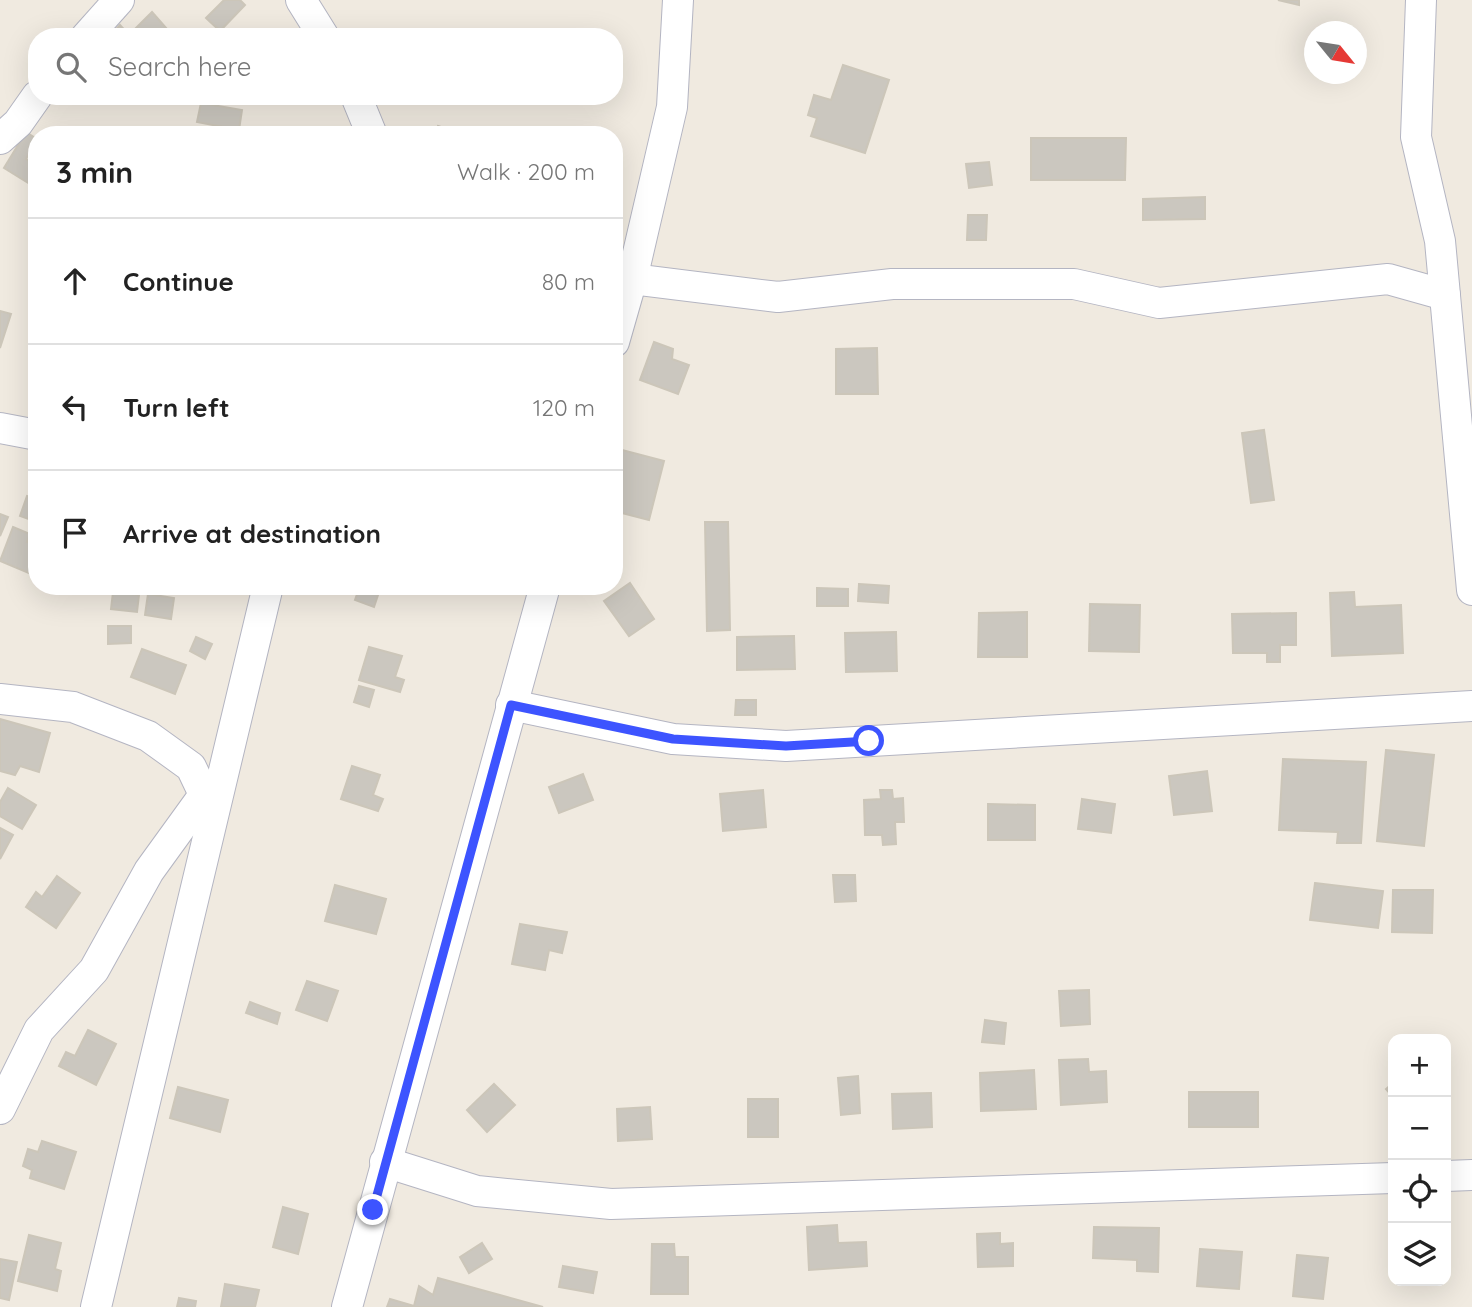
<!DOCTYPE html>
<meta charset="utf-8">
<style>
body{margin:0;font-family:Quicksand,sans-serif;background:#f2f2f2;color:#222}
.controls{position:absolute;right:21px;bottom:21px;display:grid;overflow:hidden;border-radius:14px;box-shadow:0 7px 28px #0002}
.controls button{width:63px;height:63px;display:grid;place-items:center;padding:0;border:0;border-bottom:2px solid #e0e0e0;background:#fff;color:#222;font:35px sans-serif}
.compass{position:absolute;left:1304px;top:21px;width:63px;height:63px;border-radius:50%;background:#fff;box-shadow:0 7px 28px #0002;rotate:120deg}
.stop{position:absolute;width:21px;height:21px;margin:-16px;border:5px solid #3d54ff;border-radius:50%;background:#fff}
.stop.end{background:#3d54ff;border-color:#fff;box-shadow:0 2px 7px #0008}
.list{margin:0;padding:0;list-style:none}
h2{display:flex;justify-content:space-between;align-items:center;height:91px;margin:0;padding:0 28px;font-size:30px}
h2 small{font-size:23px;font-weight:400;color:#767676}
.list li{display:grid;grid-template-columns:46px 1fr auto;gap:21px;align-items:center;box-sizing:border-box;height:126px;padding:0 28px;border-top:2px solid #e0e0e0}
.list b{display:block;font-size:26px;white-space:nowrap}
.list em{font-size:23px;font-style:normal;color:#767676}
.icon{flex:none;width:38px;height:38px;fill:none;stroke:currentColor;stroke-width:2;stroke-linecap:round;stroke-linejoin:round}
.map{position:relative;flex:none;width:1472px;height:1307px;overflow:hidden}
.search{position:absolute;background:#fff;box-shadow:0 7px 28px #0002;left:28px;top:28px;width:595px;height:77px;display:flex;align-items:center;gap:18px;box-sizing:border-box;padding:0 24px;border-radius:28px;color:#767676;font-size:26px}
.panel{position:absolute;background:#fff;box-shadow:0 7px 28px #0002;left:28px;top:126px;width:595px;height:469px;border-radius:28px}
.map>svg:first-child{display:block}
.building{fill:#cbc7bf;stroke:#ccc6b9;stroke-width:2}
.lines{fill:none;stroke-linecap:round;stroke-linejoin:round}
.minor-casing{stroke:#b4b5c2;stroke-width:32}
.minor{stroke:#fff;stroke-width:30}
.route{stroke:#3d54ff;stroke-width:9}
</style>
<div class="map">
<svg width="1472" height="1307" viewBox="0 0 1472 1307">
<rect width="100%" height="100%" fill="#f0eae0"/>
<g class="building">
<path d="M224,0h16l5,5 -25,26 -14,-13z"/>
<path d="M1278,0h21v5z"/>
<path d="M152,12l22,25h-65l11,-12 9,10z"/>
<path d="M843,65l46,15 -24,73 -54,-17 6,-18 -9,-3 6,-20 17,5z"/>
<path d="M201,103l41,7 -3,20 -42,-8z"/>
<path d="M438,126l26,9h-29z"/>
<path d="M26,132l11,7 -11,20 11,6v15l-4,6 -29,-18z"/>
<path d="M1031,138h95l-1,42h-94z"/>
<path d="M989,162l3,23 -23,3 -3,-24z"/>
<path d="M1205,197v22l-62,1v-21z"/>
<path d="M968,215h19l-1,25h-19z"/>
<path d="M0,311l11,3 -11,34z"/>
<path d="M654,342l19,7 -1,10 17,6 -11,29 -38,-14z"/>
<path d="M877,348l1,46h-42v-45z"/>
<path d="M1264,430l10,70 -23,3 -9,-70z"/>
<path d="M622,450l42,11 -15,59 -35,-9v-30z"/>
<path d="M27,496l10,3 -3,22 -14,-5z"/>
<path d="M0,514l8,3 -8,19z"/>
<path d="M705,522h23l2,108 -23,1z"/>
<path d="M13,527l17,7 -3,8 10,4 -1,30 -36,-15z"/>
<path d="M630,583l24,36 -25,17 -25,-35z"/>
<path d="M859,584l30,2 -1,17 -30,-2z"/>
<path d="M360,586h21l-7,21 -19,-7z"/>
<path d="M817,588l31,1v17h-31z"/>
<path d="M113,592l26,3 -2,17 -26,-3z"/>
<path d="M1354,592l1,15 46,-2 2,48 -71,3 -2,-63z"/>
<path d="M148,594l26,4 -3,21 -26,-4z"/>
<path d="M1090,604l50,1 -1,47 -50,-1z"/>
<path d="M1027,612v45h-49l1,-44z"/>
<path d="M1296,613v32h-16v17h-13v-9h-34l-1,-39z"/>
<path d="M108,626h23v17l-23,1z"/>
<path d="M896,632l1,39 -51,1 -1,-39z"/>
<path d="M794,636l1,33 -58,1v-33z"/>
<path d="M196,637l16,7 -7,15 -15,-8z"/>
<path d="M369,647l33,9 -7,21 9,3 -4,12 -41,-12z"/>
<path d="M142,649l44,16 -11,29 -44,-17z"/>
<path d="M359,686l15,4 -5,17 -15,-5z"/>
<path d="M736,700h20v15h-21z"/>
<path d="M0,719l50,14 -11,39 -19,-6 -5,9 -15,-4z"/>
<path d="M1386,750l48,5 -10,91 -47,-5z"/>
<path d="M1283,759l83,3 -5,81h-24l1,-11 -59,-2z"/>
<path d="M352,766l28,9 -7,20 10,4 -5,12 -37,-12z"/>
<path d="M1207,771l5,40 -38,4 -5,-39z"/>
<path d="M583,774l10,26 -34,13 -10,-26z"/>
<path d="M8,788l28,17 -14,24 -22,-13v-14z"/>
<path d="M763,790l3,37 -43,4 -3,-37z"/>
<path d="M880,790h12l1,9 10,-1 1,24h-9l1,22 -13,1 -1,-10h-17l-1,-35 17,-1z"/>
<path d="M1082,799l33,5 -4,29 -33,-4z"/>
<path d="M988,804l47,1v35h-47z"/>
<path d="M0,828l13,7 -13,24z"/>
<path d="M833,875h22l1,26 -21,1z"/>
<path d="M57,876l23,17 -24,35 -30,-21 10,-15 6,5z"/>
<path d="M1315,883l68,8 -5,37 -68,-8z"/>
<path d="M335,885l51,14 -10,35 -51,-13z"/>
<path d="M1393,890h40l-1,43 -40,-1z"/>
<path d="M520,924l47,8 -5,21 -13,-3 -4,20 -33,-6z"/>
<path d="M307,981l31,10 -11,30 -31,-11z"/>
<path d="M1089,990l1,34 -29,2 -2,-35z"/>
<path d="M250,1002l30,11 -3,11 -31,-11z"/>
<path d="M985,1020l21,3 -2,21 -22,-2z"/>
<path d="M88,1030l28,14 -20,41 -37,-19 7,-14 9,4z"/>
<path d="M1088,1059l1,13 17,-1 1,31 -46,3 -2,-45z"/>
<path d="M1034,1070l2,39 -55,2 -1,-38z"/>
<path d="M858,1076l2,37 -19,2 -3,-37z"/>
<path d="M1393,1083v14l-7,-8z"/>
<path d="M494,1084l21,21 -28,27 -20,-22z"/>
<path d="M178,1087l50,13 -8,32 -50,-14z"/>
<rect x="1189" y="1092" width="69" height="35"/>
<path d="M931,1093l1,34 -39,2 -1,-35z"/>
<rect x="748" y="1099" width="30" height="38"/>
<path d="M650,1107l2,32 -34,2 -1,-32z"/>
<path d="M42,1141l34,11 -12,37 -34,-11 2,-8 -9,-4 5,-17 10,3z"/>
<path d="M283,1207l25,7 -10,40 -25,-7z"/>
<path d="M837,1225l1,18 28,-1 1,24 -58,4 -2,-43z"/>
<path d="M1094,1227l65,1 -1,44 -21,-1v-11l-44,-2z"/>
<path d="M1000,1233v11l13,-1v23l-35,1 -1,-33z"/>
<path d="M29,1235l32,8 -6,26 6,2 -4,20 -39,-10z"/>
<path d="M482,1243l10,16 -23,14 -9,-16z"/>
<path d="M652,1244h22l1,13h13v37h-37z"/>
<path d="M1200,1249l42,3 -3,37 -42,-3z"/>
<path d="M1297,1255l31,3 -5,41 -30,-3z"/>
<path d="M0,1259l17,3 -8,38 -9,-2z"/>
<path d="M563,1266l34,6 -4,21 -34,-6z"/>
<path d="M438,1278l105,29h-156l3,-8 24,7 5,-20 14,9z"/>
<path d="M225,1284l34,6 -4,17h-34z"/>
<path d="M179,1298l17,3 -1,6h-18z"/>
</g>
<g class="lines">
<g class="minor-casing">
<g id="minor">
<path d="M301,0l23,37"/>
<path d="M1421,0l-5,137 24,104 32,349"/>
<path d="M86,37l33,-37"/>
<path d="M356,96l16,39"/>
<path d="M0,139l18,-16 19,-27"/>
<path d="M632,279l146,18 114,-13h182l85,19 229,-24 57,16"/>
<path d="M614,342l18,-63 40,-172 6,-107"/>
<path d="M0,428l37,7"/>
<path d="M0,699l73,8 75,29 43,31 21,44"/>
<path d="M511,705l162,34 113,7 686,-40"/>
<path d="M0,1109l39,-79 55,-60 55,-99 55,-76"/>
<path d="M385,1162l92,29 134,13 782,-26"/>
<path d="M1446,1176l26,-1"/>
<path d="M96,1307l172,-721"/>
<path d="M347,1307l198,-721"/>
</g>
</g>
<use href="#minor" class="minor"/>
</g>
<g class="lines">
<path class="route" d="M373,1210l138,-505 162,34 113,7 83,-5"/>
</g>
</svg>
<div class="controls">
<button>+</button>
<button>−</button>
<button><svg class="icon" aria-label="locate" viewBox="0 0 24 24"><circle cx="12" cy="12" r="6"/><path d="M12 2v4M12 18v4M2 12h4M18 12h4"/></svg></button>
<button><svg class="icon" aria-label="layers" viewBox="0 0 24 24"><path d="M12 4l9 5-9 5-9-5zM3 14l9 5 9-5"/></svg></button>
</div>
<svg class="compass" viewBox="-18 -18 36 36"><path d="M0-13l5 13h-10z" fill="#e53935"/><path d="M0 13l5-13h-10z" fill="#767676"/></svg>
<div class="stop" style="left:869px;top:741px"></div>
<div class="stop end" style="left:373px;top:1210px"></div>
<div class="search"><svg class="icon" aria-label="search" viewBox="0 0 24 24"><circle cx="10" cy="10" r="6"/><path d="M15 15l6 6"/></svg>Search here</div>
<section class="panel">
<h2>3 min<small>Walk · 200 m</small></h2>
<ul class="list">
<li><svg class="icon" aria-label="ahead" viewBox="0 0 24 24"><path d="M12 20V5M6 11l6-6 6 6"/></svg><div><b>Continue</b></div><em>80 m</em></li>
<li><svg class="icon" aria-label="left" viewBox="0 0 24 24"><path d="M17 20v-9H6M10 6l-5 5 5 5"/></svg><div><b>Turn left</b></div><em>120 m</em></li>
<li><svg class="icon" aria-label="arrive" viewBox="0 0 24 24"><path d="M6 21V4h12l-3 4 3 4H6"/></svg><div><b>Arrive at destination</b></div></li>
</ul>
</section>
</div>
